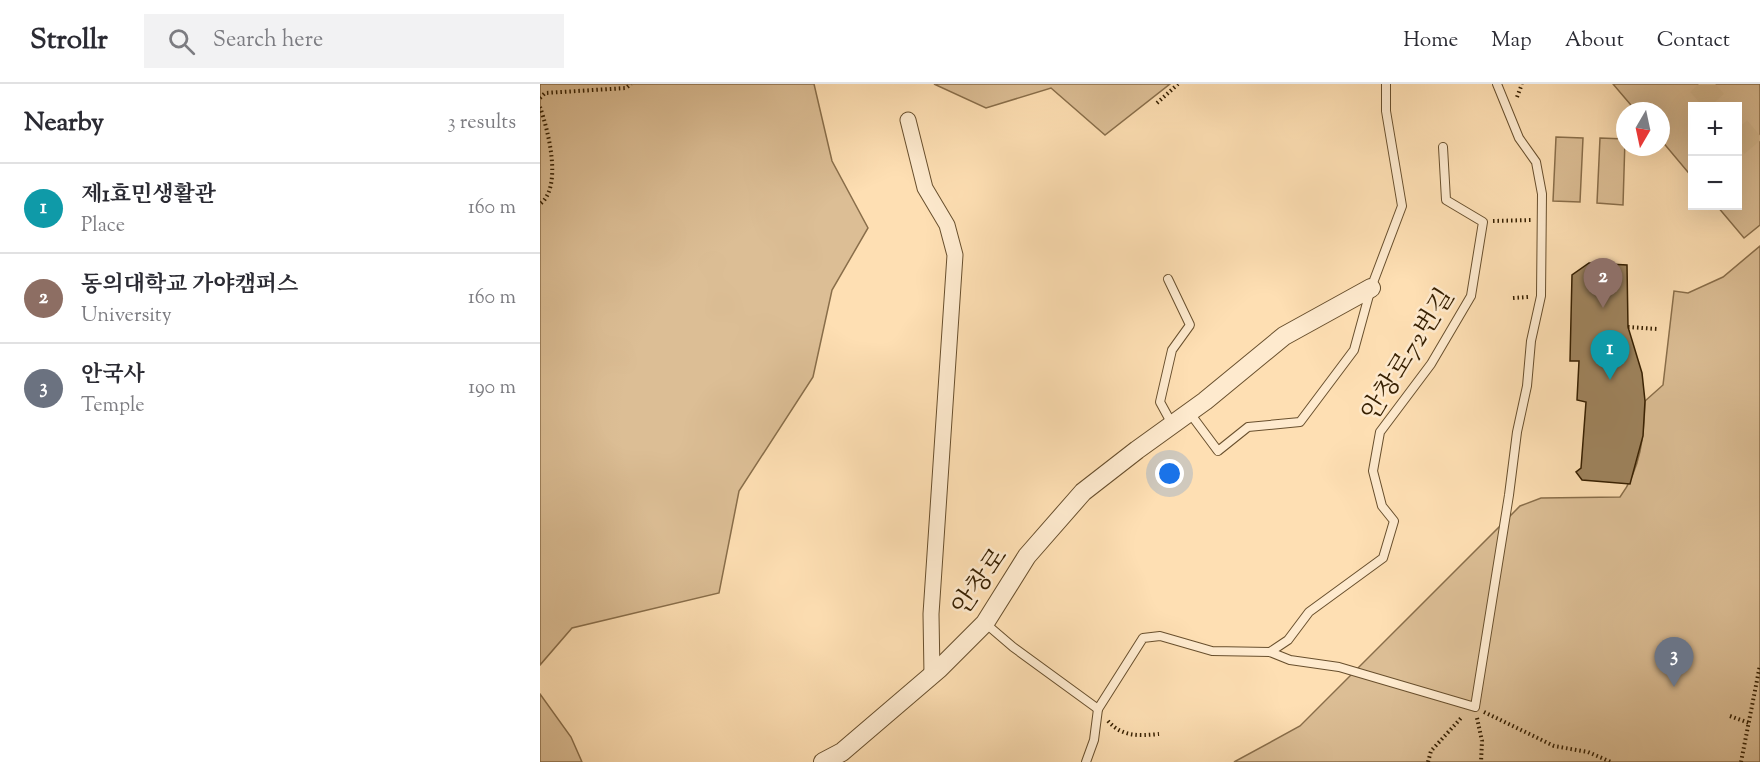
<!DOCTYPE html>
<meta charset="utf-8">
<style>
body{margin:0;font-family:"Sorts Mill Goudy","Noto Serif KR",serif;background:#f2f2f3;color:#2b2b33}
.controls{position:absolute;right:18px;top:18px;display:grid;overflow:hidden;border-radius:0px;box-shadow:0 6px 24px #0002}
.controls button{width:54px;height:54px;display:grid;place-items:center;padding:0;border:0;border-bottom:2px solid #e1e1e2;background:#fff;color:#2b2b33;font:30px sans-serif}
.compass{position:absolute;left:1076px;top:18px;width:54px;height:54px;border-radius:50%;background:#fff;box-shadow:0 6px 24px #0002;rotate:189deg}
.you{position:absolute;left:630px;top:390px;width:21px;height:21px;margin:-15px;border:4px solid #fff;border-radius:50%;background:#1a73e8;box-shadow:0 0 0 9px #1a73e833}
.badge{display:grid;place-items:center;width:39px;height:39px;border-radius:50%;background:#8f2418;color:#fff;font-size:20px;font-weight:700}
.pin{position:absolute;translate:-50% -50px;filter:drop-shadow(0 2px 3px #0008)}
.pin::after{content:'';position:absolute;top:32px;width:21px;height:18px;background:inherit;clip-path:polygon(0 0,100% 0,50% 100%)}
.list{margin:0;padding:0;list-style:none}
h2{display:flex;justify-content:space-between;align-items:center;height:78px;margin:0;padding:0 24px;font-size:26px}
h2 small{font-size:20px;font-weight:400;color:#7c7c81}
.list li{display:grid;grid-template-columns:39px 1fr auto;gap:18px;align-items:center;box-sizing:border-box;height:90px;padding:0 24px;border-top:2px solid #e1e1e2}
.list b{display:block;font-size:22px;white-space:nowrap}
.list p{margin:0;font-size:20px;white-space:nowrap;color:#7c7c81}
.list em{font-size:20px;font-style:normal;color:#7c7c81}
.icon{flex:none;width:33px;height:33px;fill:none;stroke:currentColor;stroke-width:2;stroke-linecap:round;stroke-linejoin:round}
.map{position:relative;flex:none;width:1220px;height:678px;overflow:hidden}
header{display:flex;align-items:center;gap:36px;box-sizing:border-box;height:84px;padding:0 30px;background:#fff;border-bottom:2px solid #e1e1e2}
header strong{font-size:28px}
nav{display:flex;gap:33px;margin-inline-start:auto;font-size:21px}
.search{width:420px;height:54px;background:#f2f2f3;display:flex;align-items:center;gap:15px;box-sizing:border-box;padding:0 21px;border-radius:0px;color:#7c7c81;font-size:22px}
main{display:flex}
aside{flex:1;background:#fff}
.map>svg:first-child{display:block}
.green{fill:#dcbe95;stroke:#896e4a;stroke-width:1.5}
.building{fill:#9e835d;stroke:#361f00;stroke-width:1.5}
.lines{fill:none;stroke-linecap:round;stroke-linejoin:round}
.trunk-tunnel{stroke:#d6b98f;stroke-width:24;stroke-dasharray:24 12;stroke-linecap:butt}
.service-casing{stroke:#684f2d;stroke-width:10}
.minor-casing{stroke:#684f2d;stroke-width:17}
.tertiary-casing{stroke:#684f2d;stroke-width:20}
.path{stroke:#361f00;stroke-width:4;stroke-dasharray:1.5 3;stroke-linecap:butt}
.service{stroke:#feeace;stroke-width:8}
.minor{stroke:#feeace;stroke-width:15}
.tertiary{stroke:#feeace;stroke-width:18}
.labels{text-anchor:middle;stroke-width:5;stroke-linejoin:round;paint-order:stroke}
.street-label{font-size:26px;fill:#361f00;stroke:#feeace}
</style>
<header>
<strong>Strollr</strong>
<div class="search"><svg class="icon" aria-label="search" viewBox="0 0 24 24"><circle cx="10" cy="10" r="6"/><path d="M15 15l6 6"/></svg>Search here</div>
<nav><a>Home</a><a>Map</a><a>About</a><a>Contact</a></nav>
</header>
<main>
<aside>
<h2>Nearby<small>3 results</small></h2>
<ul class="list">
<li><span class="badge" style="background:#0f9aa8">1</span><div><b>제1효민생활관</b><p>Place</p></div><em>160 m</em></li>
<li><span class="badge" style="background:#8d6e63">2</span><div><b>동의대학교 가야캠퍼스</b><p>University</p></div><em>160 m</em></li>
<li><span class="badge" style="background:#6b7280">3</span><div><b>안국사</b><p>Temple</p></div><em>190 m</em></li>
</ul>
</aside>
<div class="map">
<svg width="1220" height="678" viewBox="0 0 1220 678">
<rect width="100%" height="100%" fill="#fedfb3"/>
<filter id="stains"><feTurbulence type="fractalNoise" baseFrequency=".00333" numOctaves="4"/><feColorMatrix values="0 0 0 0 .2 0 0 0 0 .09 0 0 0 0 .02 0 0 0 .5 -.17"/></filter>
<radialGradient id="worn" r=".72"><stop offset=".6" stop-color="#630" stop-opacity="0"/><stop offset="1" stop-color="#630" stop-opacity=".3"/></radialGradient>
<g class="green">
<path d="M0,0h274l18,77 36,67 -36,62 -19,87 -74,114 -20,102 -147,35 -32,37z"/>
<path d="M394,0h236l-65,51 -54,-47 -65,20z"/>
<path d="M1073,0h147v141l-16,13 -27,-32h21v-100h-46v71l-31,-37v-29h-25z"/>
<path d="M1016,53l27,1 -3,64 -27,-1z"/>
<path d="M1060,54l25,1 -2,66 -26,-2z"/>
<path d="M1220,162v516h-526l66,-36 220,-220 21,-8 79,-1c21,-28 24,-62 25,-96l18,-16 11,-94 14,2 35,-16z"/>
<path d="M0,610l31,43 11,25h-42z"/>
</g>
<path class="building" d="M1049,179l38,2 1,62 14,46 3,28 -2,35 -13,48 -48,-4 -6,-8 5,-4 5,-66 -9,-2 2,-39h-9l2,-86z"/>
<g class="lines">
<g class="trunk-tunnel">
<path d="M1159,0l20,22"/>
<path d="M1198,44l22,26"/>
</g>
<g class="service-casing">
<g id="service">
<path d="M628,195l22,46 -18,25 -12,52 12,22"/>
<path d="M649,328l29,39 30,-24 52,-5 54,-72 17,-62 31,-82 -16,-95v-27"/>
<path d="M445,539l28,24 85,62 45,-71 17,-2 52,15 58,1 20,8 49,7 136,40 34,-212 8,-63 10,-46 4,-45 10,-45 1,-102 -6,-32 -17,-24 -22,-54"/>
<path d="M730,568l18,-12 21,-28 74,-54 11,-37 -12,-15 -9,-35 7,-39 51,-68 40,-68 12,-74 -37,-22 -3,-53"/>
<path d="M546,678l8,-22 4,-31"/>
</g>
</g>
<g class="minor-casing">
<path id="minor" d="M368,36l17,68 22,37 8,30 -24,359 1,61"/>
</g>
<g class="tertiary-casing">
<path id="tertiary" d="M283,678l19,-10 97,-83 46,-46 42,-67 56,-64 54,-42 68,-49 79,-65 87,-48"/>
</g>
<g class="path">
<path d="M977,13l5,-13"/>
<path d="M0,14l5,-5 81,-5 5,-4"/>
<path d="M617,19l21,-19"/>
<path d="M0,23c8,23 23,80 0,97"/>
<path d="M953,137l38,-1"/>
<path d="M973,214l15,-1"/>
<path d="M1088,243l29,2"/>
<path d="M944,628l70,34 34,6 23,10"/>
<path d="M1190,632l19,7"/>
<path d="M937,634l5,23 -1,21"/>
<path d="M568,637c14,16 31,15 51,13"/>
<path d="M888,678l3,-11 31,-34"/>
<path d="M1201,678l19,-97"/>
</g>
<use href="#service" class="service"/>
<use href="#minor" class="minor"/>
<use href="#tertiary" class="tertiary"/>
</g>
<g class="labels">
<g class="street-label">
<text transform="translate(867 270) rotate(-58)" y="9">안창로72번길</text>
<text transform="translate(439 497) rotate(-55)" y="9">안창로</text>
</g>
</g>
<rect width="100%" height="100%" filter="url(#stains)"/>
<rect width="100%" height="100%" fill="url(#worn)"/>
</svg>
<div class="controls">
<button>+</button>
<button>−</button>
</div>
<svg class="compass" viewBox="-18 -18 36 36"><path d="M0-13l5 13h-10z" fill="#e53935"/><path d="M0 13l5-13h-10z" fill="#7c7c81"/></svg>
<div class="you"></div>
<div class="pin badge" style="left:1070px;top:296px;background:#0f9aa8">1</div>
<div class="pin badge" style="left:1063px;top:224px;background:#8d6e63">2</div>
<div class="pin badge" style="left:1134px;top:603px;background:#6b7280">3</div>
</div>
</main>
